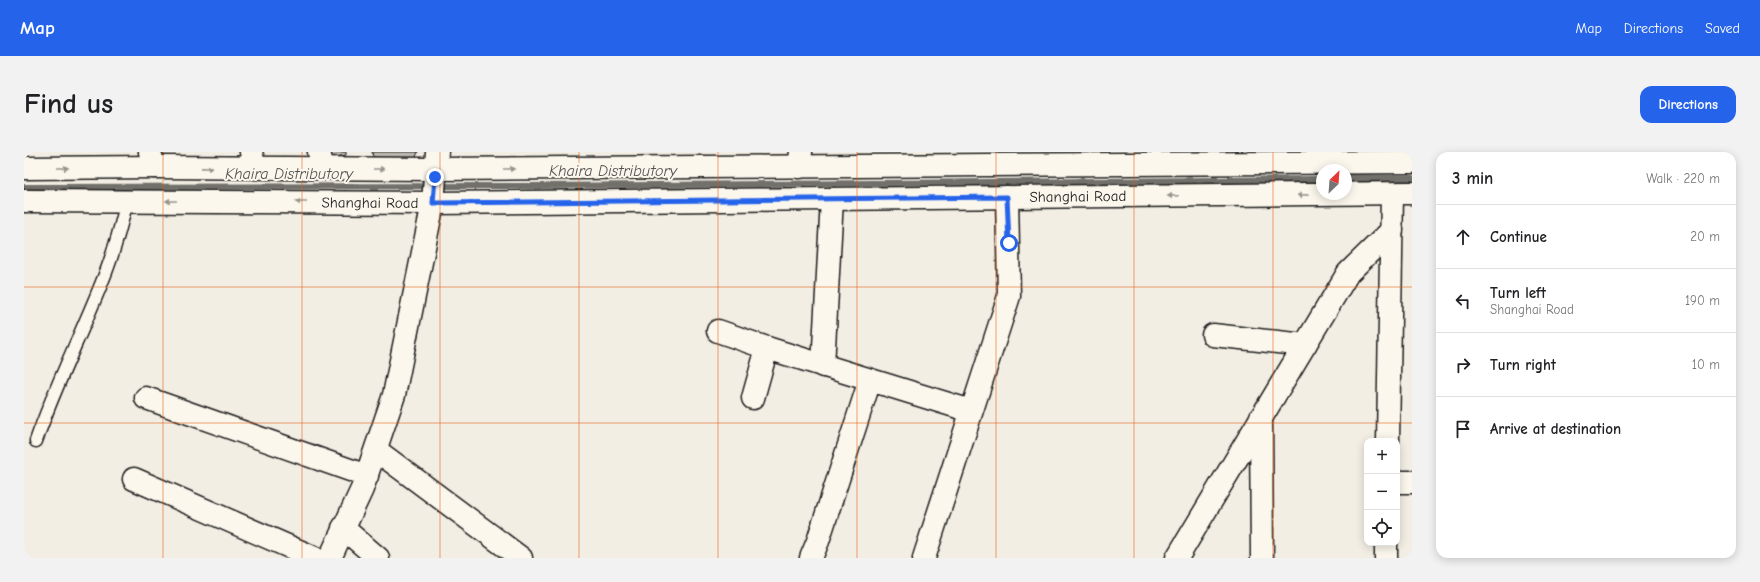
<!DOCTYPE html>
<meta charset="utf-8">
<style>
body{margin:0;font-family:"Comic Neue",sans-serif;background:#f2f2f2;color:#202124}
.controls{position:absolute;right:12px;bottom:12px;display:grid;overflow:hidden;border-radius:8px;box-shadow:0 2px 10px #0003}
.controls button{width:36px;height:36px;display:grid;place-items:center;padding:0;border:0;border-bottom:1px solid #e0e0e0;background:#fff;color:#202124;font:20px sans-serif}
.compass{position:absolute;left:1292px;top:12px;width:36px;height:36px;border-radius:50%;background:#fff;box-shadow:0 2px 10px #0003;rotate:25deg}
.stop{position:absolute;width:12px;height:12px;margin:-9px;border:3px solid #2563eb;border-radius:50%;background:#fff}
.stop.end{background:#2563eb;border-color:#fff;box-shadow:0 1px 4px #0008}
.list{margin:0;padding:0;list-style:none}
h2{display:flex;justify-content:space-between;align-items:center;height:52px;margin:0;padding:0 16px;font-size:17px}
h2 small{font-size:13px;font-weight:400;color:#757577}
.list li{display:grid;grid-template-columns:26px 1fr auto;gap:12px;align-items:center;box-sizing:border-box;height:64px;padding:0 16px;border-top:1px solid #e0e0e0}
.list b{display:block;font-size:15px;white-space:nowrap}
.list p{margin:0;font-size:13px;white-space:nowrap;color:#757577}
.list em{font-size:13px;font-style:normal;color:#757577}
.icon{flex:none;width:22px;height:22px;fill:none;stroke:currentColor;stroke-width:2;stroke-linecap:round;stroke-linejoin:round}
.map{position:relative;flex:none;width:1388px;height:406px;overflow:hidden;border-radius:12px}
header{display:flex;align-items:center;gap:24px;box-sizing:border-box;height:56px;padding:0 20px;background:#2563eb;color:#fff}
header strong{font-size:19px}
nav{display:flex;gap:22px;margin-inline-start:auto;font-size:14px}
.intro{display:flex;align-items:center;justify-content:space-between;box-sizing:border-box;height:96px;padding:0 24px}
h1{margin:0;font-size:28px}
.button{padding:10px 18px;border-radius:12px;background:#2563eb;color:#fff;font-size:14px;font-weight:700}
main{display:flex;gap:24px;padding:0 24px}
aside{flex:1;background:#fff;border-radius:12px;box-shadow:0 2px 10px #0003}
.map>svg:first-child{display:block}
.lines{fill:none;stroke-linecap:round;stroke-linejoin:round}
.stream{stroke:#716f6b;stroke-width:6}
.building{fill:#bdbab1;stroke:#1c1c1c}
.service-casing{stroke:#1c1c1c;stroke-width:15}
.minor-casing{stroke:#1c1c1c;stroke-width:25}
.primary-casing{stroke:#1c1c1c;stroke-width:25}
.service{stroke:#fbf7ec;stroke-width:12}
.minor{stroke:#fbf7ec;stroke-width:22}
.primary{stroke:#fbf7ec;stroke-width:22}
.oneway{fill:#97948e}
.route{stroke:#2563eb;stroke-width:5}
.grid{fill:none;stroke:#e8590c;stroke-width:1;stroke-opacity:0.55}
.labels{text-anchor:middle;stroke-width:4;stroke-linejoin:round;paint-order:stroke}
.street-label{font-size:15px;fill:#1c1c1c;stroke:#fbf7ec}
.water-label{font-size:16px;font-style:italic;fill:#545351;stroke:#fbf7ec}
</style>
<header>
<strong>Map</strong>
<nav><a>Map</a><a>Directions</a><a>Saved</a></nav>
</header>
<div class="intro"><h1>Find us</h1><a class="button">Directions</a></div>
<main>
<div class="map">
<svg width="1388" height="406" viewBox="0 0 1388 406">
<rect width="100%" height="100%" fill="#f2eee4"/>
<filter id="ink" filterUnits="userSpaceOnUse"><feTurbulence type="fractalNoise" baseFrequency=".025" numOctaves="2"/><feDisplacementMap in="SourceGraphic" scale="8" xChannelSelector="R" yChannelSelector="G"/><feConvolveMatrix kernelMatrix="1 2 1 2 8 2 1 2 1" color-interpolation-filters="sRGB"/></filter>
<g filter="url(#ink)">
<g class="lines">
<g class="stream">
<path d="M1322,26h66"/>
<path d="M0,35l513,-1 785,-7"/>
</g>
</g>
<g class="building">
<path d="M300,0h22v3l-21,4z"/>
<path d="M348,0h46l-3,7 -42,-2z"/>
</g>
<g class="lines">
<g class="service-casing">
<path id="service" d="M12,289c20,-58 48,-112 70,-169 9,-23 15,-47 21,-71"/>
</g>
<g class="minor-casing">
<g id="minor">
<path d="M126,0l4,15"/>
<path d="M227,0l4,16"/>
<path d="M295,0l4,17"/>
<path d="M775,15l2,-15"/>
<path d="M694,179l49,17"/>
<path d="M1189,183l92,10"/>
<path d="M799,214l9,-167"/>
<path d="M122,246l221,78"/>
<path d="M729,246l14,-50 204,63"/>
<path d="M1237,265l1,141"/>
<path d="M1364,289l4,-247"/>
<path d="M352,298l145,108"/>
<path d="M110,327l181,79"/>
<path d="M1373,330h15"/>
<path d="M319,376l35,30"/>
<path d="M306,406l32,-69 32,-94 39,-192 4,-51"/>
<path d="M787,406l7,-17 52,-161"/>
<path d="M900,406l85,-262 -2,-99"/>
<path d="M1153,406l171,-285 44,-43"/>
<path d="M1362,406v-15"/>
</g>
</g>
<g class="primary-casing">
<g id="primary">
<path d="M0,16l136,-1 274,2 978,-7"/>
<path id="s1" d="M0,49l409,2 979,-10"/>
</g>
</g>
<use href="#service" class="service"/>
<use href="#minor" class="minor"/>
<use href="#primary" class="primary"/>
</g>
<defs><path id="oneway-solid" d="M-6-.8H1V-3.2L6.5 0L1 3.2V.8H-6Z"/></defs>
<g class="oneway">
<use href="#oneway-solid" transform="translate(39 16)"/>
<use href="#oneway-solid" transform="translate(183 16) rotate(1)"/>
<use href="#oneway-solid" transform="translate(355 17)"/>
<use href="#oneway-solid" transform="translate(485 17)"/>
<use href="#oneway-solid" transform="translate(1279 43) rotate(179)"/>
<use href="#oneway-solid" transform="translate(1149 44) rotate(179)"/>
<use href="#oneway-solid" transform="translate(147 49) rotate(-180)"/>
<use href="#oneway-solid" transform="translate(277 50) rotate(-180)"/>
</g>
</g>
<g class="lines" filter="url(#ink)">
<path class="route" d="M411,25l-2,26 574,-6 2,46"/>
</g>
<path class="grid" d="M139,0v406M278,0v406M416,0v406M555,0v406M694,0v406M833,0v406M972,0v406M1110,0v406M1249,0v406M0,135h1388M0,271h1388"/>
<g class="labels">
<g class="street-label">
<text dy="5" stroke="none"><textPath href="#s1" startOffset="1054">Shanghai Road</textPath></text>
<text dy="5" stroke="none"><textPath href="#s1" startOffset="346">Shanghai Road</textPath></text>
</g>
<g class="water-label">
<text x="589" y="24">Khaira Distributory</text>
<text x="265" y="27">Khaira Distributory</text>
</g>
</g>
</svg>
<div class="controls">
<button>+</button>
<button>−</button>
<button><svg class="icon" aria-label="locate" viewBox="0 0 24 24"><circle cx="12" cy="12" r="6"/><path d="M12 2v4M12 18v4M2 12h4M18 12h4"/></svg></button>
</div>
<svg class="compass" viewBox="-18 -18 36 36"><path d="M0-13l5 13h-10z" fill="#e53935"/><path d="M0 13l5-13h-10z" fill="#757577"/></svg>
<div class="stop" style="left:985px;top:91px"></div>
<div class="stop end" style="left:411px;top:25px"></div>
</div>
<aside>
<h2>3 min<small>Walk · 220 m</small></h2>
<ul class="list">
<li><svg class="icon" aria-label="ahead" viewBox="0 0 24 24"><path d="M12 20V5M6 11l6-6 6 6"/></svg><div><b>Continue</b></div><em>20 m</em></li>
<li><svg class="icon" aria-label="left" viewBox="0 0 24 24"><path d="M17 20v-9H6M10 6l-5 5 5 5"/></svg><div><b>Turn left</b><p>Shanghai Road</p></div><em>190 m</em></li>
<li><svg class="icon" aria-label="right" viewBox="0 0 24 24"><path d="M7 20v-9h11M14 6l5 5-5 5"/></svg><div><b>Turn right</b></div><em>10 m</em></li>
<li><svg class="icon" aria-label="arrive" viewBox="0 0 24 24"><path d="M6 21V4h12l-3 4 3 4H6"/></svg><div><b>Arrive at destination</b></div></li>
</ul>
</aside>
</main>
